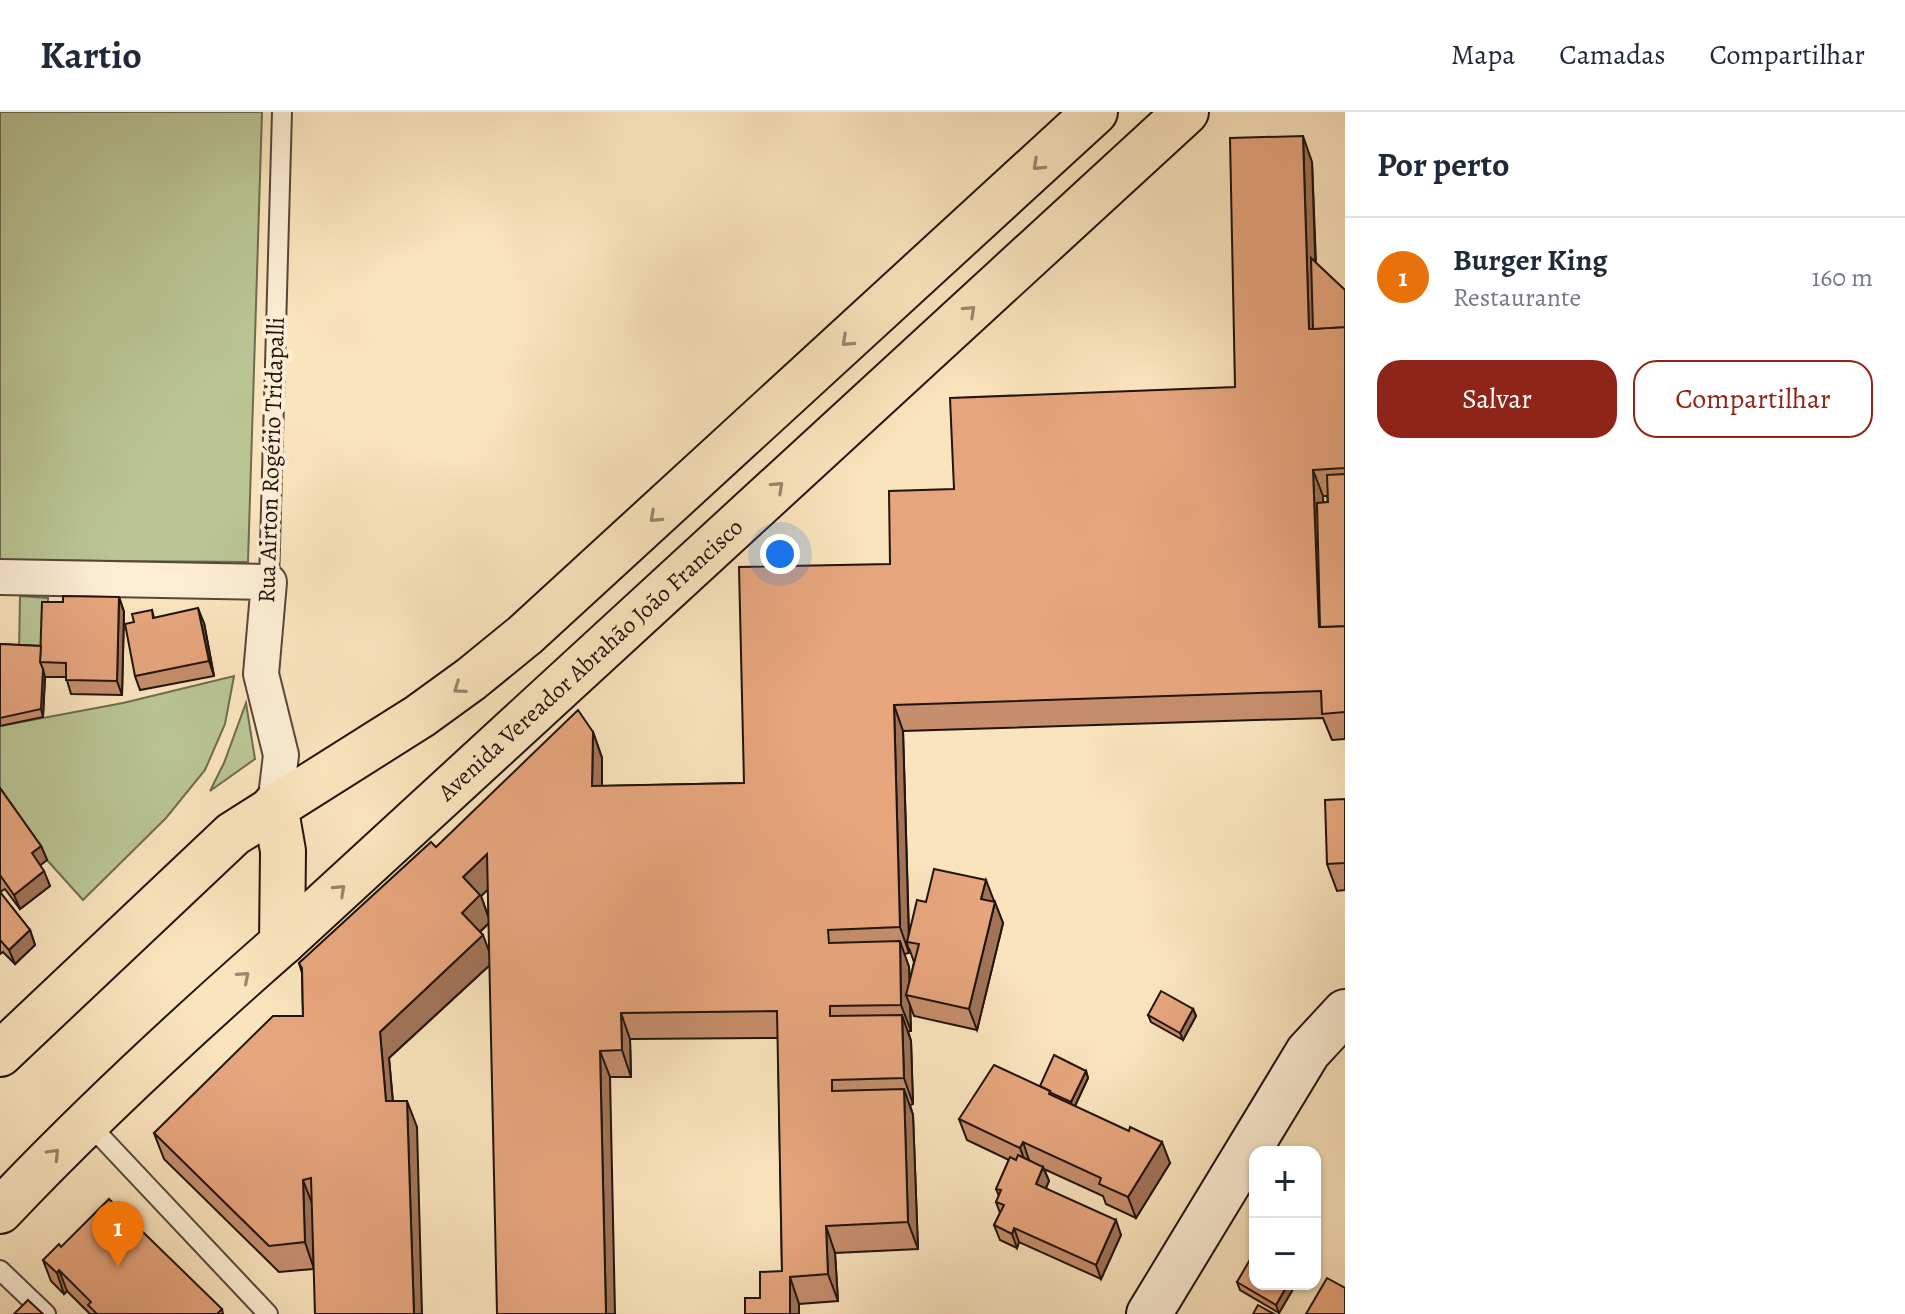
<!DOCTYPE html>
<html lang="pt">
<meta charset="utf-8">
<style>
body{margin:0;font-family:Alegreya,serif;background:#f6f6f7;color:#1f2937}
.controls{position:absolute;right:24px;bottom:24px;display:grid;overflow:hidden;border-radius:16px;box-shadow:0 2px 6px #0004}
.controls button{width:72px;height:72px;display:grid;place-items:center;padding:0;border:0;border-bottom:2px solid #e0e1e3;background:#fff;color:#1f2937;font:40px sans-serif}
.you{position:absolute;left:780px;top:442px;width:28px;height:28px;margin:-20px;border:6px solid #fff;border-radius:50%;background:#1a73e8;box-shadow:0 0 0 12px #1a73e833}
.badge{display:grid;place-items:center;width:52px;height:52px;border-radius:50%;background:#8f2418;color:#fff;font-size:26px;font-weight:700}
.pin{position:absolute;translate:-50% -66px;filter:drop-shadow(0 2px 4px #0008)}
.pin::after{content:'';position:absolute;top:42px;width:28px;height:24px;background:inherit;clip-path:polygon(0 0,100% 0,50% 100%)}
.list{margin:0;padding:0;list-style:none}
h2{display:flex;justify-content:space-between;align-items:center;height:104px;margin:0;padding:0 32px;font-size:34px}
h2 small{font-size:26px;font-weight:400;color:#747a83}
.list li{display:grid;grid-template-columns:52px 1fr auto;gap:24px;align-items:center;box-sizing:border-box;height:120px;padding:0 32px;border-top:2px solid #e0e1e3}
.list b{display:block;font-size:30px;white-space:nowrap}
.list p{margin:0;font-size:26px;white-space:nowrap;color:#747a83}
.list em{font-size:26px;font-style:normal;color:#747a83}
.actions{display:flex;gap:16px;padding:24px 32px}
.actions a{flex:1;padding:18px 0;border:2px solid #8f2418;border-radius:24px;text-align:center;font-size:28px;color:#8f2418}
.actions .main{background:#8f2418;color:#fff}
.map{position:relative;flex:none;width:1345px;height:1202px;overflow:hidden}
header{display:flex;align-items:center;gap:48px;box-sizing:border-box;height:112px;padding:0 40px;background:#fff;border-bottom:2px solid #e0e1e3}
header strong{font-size:38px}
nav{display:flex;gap:44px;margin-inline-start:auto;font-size:28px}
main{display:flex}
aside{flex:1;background:#fff}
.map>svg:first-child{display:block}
.green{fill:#bac594;stroke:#6e6c50;stroke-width:2}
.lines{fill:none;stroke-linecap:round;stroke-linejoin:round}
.service-casing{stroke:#574739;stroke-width:22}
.minor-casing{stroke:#574739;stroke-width:38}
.secondary-casing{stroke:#21130d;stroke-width:48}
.primary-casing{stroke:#21130d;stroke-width:48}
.service{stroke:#fcedd4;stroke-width:18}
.minor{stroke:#fcedd4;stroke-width:34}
.secondary{stroke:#fcedd4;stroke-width:44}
.primary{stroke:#fae4bd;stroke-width:44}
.wall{fill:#c68e6c;stroke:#21130d;stroke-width:2;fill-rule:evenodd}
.shaded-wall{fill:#a17458;stroke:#21130d;stroke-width:2}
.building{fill:#e6a57d;stroke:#21130d;stroke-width:2}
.oneway{stroke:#98866e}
.labels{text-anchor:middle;stroke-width:8;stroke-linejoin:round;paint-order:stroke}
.street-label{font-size:24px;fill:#21130d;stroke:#fcedd4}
</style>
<header>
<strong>Kartio</strong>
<nav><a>Mapa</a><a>Camadas</a><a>Compartilhar</a></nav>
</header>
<main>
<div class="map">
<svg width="1345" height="1202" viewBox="0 0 1345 1202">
<rect width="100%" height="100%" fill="#fae4bd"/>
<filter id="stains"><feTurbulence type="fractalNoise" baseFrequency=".0025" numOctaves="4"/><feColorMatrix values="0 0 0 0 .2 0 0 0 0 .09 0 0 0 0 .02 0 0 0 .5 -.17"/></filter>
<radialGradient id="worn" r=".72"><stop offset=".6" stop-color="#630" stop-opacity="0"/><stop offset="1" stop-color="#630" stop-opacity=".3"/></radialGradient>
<g class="green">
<path d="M0,0h262l-14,450 -248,-2z"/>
<path d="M20,484l28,2 -1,56 -28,-2z"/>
<path d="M234,564l-9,48 -20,46 -39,48 -83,82 -36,-40 -47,-64v-70l123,-23z"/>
<path d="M246,591l9,56 -45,32 14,-28z"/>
</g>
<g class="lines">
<g class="service-casing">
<g id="service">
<path d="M269,470l13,-470"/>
<path d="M88,1011l180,191"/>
<path d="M0,1158l46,44"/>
</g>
</g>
<g class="minor-casing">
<path id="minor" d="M0,465l269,5 -8,92 20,81 -6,50"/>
</g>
<g class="secondary-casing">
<path id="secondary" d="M1149,1202l159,-262 37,-40"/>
</g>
<g class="primary-casing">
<g id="primary">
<path d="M275,693l8,46 -1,92"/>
<path d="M0,942l233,-220 187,-118 51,-37 54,-44 570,-523"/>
<path id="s1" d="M0,1099c90,-95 184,-182 282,-268l904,-831"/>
</g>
</g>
<use href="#service" class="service"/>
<use href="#minor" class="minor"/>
<use href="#secondary" class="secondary"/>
<use href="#primary" class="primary"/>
</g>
<g class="wall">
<path d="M1312,50l4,101 29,27v449l-13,1 -9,-22 -420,13 6,202 17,-31 68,-1 9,22 -26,107 -63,-14 -4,-11 1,26h-3l3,10 2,63 -3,1 3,10 5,134 -83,4 3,48 -39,3 -39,-6 22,-27 -4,-233 -148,1 1,38h-21l-120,-112 -101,93 4,43 24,26 -104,142 -34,3 -115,-113 -10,-26 149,-117 -1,-43 -3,-10 294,-231 9,26v28l142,-3 146,-219 64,-75 281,-102zM1323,384h4l1,6h-5zM488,777l1,29 -8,-22zM489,811v29l-9,-20zM909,836l5,14 -4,19 -1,-14 -5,-13 5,-1z"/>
<path d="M119,485l5,15 -2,83 -51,-1 -5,-17h-21l-2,40 -43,9v-82l41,2 22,-44z"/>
<path d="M152,498l2,8 50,5 10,53 -74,14 -5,-14 -1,-54z"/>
<path d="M0,676l41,58 6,14 -7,5 10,21 -30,23 -15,-20 -5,3z"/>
<path d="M1345,687v91l-8,1 -10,-27z"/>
<path d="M0,780l30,38 5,15 -20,19 -12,-12 -3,2z"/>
<path d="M1193,897l3,7 -13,24 -32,-18 -3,-7z"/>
<path d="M1086,959l2,7 -13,28 95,57 -34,55 -30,-14 -3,-8 -59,-27 5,12 -3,7 75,47 -20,44 -82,-37 -2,6 -17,-8 -6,-15 6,-12 -4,-11 3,-6 -3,-7 13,-29 -42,-20 -8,-21 81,-33z"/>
<path d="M61,1135l161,62 1,5h-133l-23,-23 -3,3 -13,-13 -8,-21z"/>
<path d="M1237,1170l59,2 -17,29 -39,-23z"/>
</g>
<g class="shaded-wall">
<path d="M1303,24l9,26 6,179 -9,-12z"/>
<path d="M1313,358l10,26 5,136 -9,-5z"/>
<path d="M119,485l5,15 -2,83 -5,-14z"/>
<path d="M198,496l6,15 10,53 -5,-15z"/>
<path d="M43,557l2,8 -2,40 -2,-8z"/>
<path d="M894,593l9,26 6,211h-2l2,11 -9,-26z"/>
<path d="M593,620l9,26v54l-10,-26z"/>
<path d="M41,734l6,14 -9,7 -6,-14z"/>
<path d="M487,742l10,27 -16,15 9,26 -18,17 -10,-26 1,-36z"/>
<path d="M44,759l6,15 -30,23 -6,-14z"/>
<path d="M986,768l8,21 -5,19 -8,-21z"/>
<path d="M995,790l8,21 -26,107 -8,-21z"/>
<path d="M30,818l5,15 -20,19 -6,-14z"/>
<path d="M483,823l10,27 -104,96 6,70 -9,-27 -6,-69z"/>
<path d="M900,829l9,26 1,28h-4l4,10 1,26 -10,-26z"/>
<path d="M1193,897l3,7 -13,24 -3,-7z"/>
<path d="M621,901l9,26 1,38 -9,-27z"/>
<path d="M902,903l9,26 2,63 -9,-26z"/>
<path d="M600,939l10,26 5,237h-9z"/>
<path d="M1086,959l2,7 -15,32 -2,-8z"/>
<path d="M904,977l9,26 5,134 -10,-27z"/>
<path d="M407,989l10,26 5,187h-8z"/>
<path d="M1023,1030l7,21 -2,6 -8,-21z"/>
<path d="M1162,1030l8,21 -34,55 -8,-21z"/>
<path d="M1043,1055l6,14 -8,18 -5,-15z"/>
<path d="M303,1068l10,26 1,63 -9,-27z"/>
<path d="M1116,1108l5,15 -20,44 -5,-14z"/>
<path d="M826,1114l9,27 3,48 -10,-27z"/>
<path d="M1014,1116l5,14 -2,6 -5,-14z"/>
<path d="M59,1158l8,21 -3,3 -7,-21z"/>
<path d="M790,1165l9,27v10h-9z"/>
<path d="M1288,1172h8l-17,29 -3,-8z"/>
</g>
<g class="building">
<path d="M1303,24l6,193 36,-2v141l-32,2 6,157 26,-1v86l-23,2 -1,-23 -427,14 6,222 -72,3 1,13 71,-2 1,64 -71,1v10l72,-1 2,63 -72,2v11l72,-2 4,133 -82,4 2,48 -38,3v37h-45v-16h15v-26l22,-1 -5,-260 -156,2 1,37 -22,1 6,263h-109l-10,-460 -24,23 17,18 -18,18 21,22 -103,97 6,69h21l7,213h-99l-4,-136 -8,2 2,62 -36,4 -115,-113 119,-117h30l-1,-48 -3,-5 132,-121 5,5 142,-137 15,22 -1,54 152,-3 -5,-216 151,-3 -1,-73 65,-2 -4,-91 285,-11 -5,-249z"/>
<path d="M1311,146l34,32v37l-32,2z"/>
<path d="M1345,362v152l-25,1 -3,-124 11,-1 -1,-27z"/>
<path d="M63,484l56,1 -2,84 -51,-1v-17l-26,-1 2,-60h21z"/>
<path d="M198,496l11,53 -74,15 -10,-52 9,-2 -2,-8 20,-4 1,8z"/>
<path d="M0,532l41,2 -1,16 3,7 -2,40 -41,9z"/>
<path d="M0,676l41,58 -9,7 12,18 -30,24 -14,-20z"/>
<path d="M1345,687v64l-18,1 -2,-64z"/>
<path d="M934,757l52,11 -5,19 14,3 -26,107 -63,-14 13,-51 -12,-2 10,-42 9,2z"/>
<path d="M0,780l30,38 -21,20 -9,-10z"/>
<path d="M1161,879l32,18 -13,24 -32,-18z"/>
<path d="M1054,943l32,16 -15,31 -22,-10 1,-1 -10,-5z"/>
<path d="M994,953l56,26 -1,3 80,37 1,-4 32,15 -34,55 -29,-13 2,-6 -78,-36 -3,6 -61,-29z"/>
<path d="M1018,1043l25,12 -7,17 80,36 -20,45 -82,-37 -2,6 -18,-9 10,-20 -8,-3 5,-12 -5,-1 14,-32 6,3z"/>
<path d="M109,1087l113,110 -5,5h-120l-9,-9 3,-3 -32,-32 -2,3 -14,-13 16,-16 2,3z"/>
<path d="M1255,1139v33h33l-12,21 -39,-23z"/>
<path d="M1327,1166l18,10v26h-39z"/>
<path d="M28,1188l15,14h-29z"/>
<path d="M1258,1193l16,9h-21z"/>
</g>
<defs><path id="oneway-chevron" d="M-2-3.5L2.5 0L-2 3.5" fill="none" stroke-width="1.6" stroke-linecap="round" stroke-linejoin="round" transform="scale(2)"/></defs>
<g class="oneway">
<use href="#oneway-chevron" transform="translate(1038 53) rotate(137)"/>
<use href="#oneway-chevron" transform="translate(970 199) rotate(-43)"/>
<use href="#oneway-chevron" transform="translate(847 229) rotate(137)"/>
<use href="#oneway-chevron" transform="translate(778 375) rotate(-43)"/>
<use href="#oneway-chevron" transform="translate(655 405) rotate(137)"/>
<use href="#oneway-chevron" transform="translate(459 576) rotate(145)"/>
<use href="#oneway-chevron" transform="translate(340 778) rotate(-43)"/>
<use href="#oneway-chevron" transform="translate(244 865) rotate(-41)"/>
<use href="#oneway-chevron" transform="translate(54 1042) rotate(-46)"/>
</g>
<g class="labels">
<g class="street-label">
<text transform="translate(271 348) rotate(-88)" y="8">Rua Airton Rogério Tridapalli</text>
<text dy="8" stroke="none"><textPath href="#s1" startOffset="808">Avenida Vereador Abrahão João Francisco</textPath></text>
</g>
</g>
<rect width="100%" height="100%" filter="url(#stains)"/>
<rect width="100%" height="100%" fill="url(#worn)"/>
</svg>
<div class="controls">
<button>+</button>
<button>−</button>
</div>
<div class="you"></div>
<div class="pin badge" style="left:118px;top:1155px;background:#e8710a">1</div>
</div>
<aside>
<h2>Por perto<small></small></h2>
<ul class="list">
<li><span class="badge" style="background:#e8710a">1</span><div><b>Burger King</b><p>Restaurante</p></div><em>160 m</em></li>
</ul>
<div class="actions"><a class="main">Salvar</a><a>Compartilhar</a></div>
</aside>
</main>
